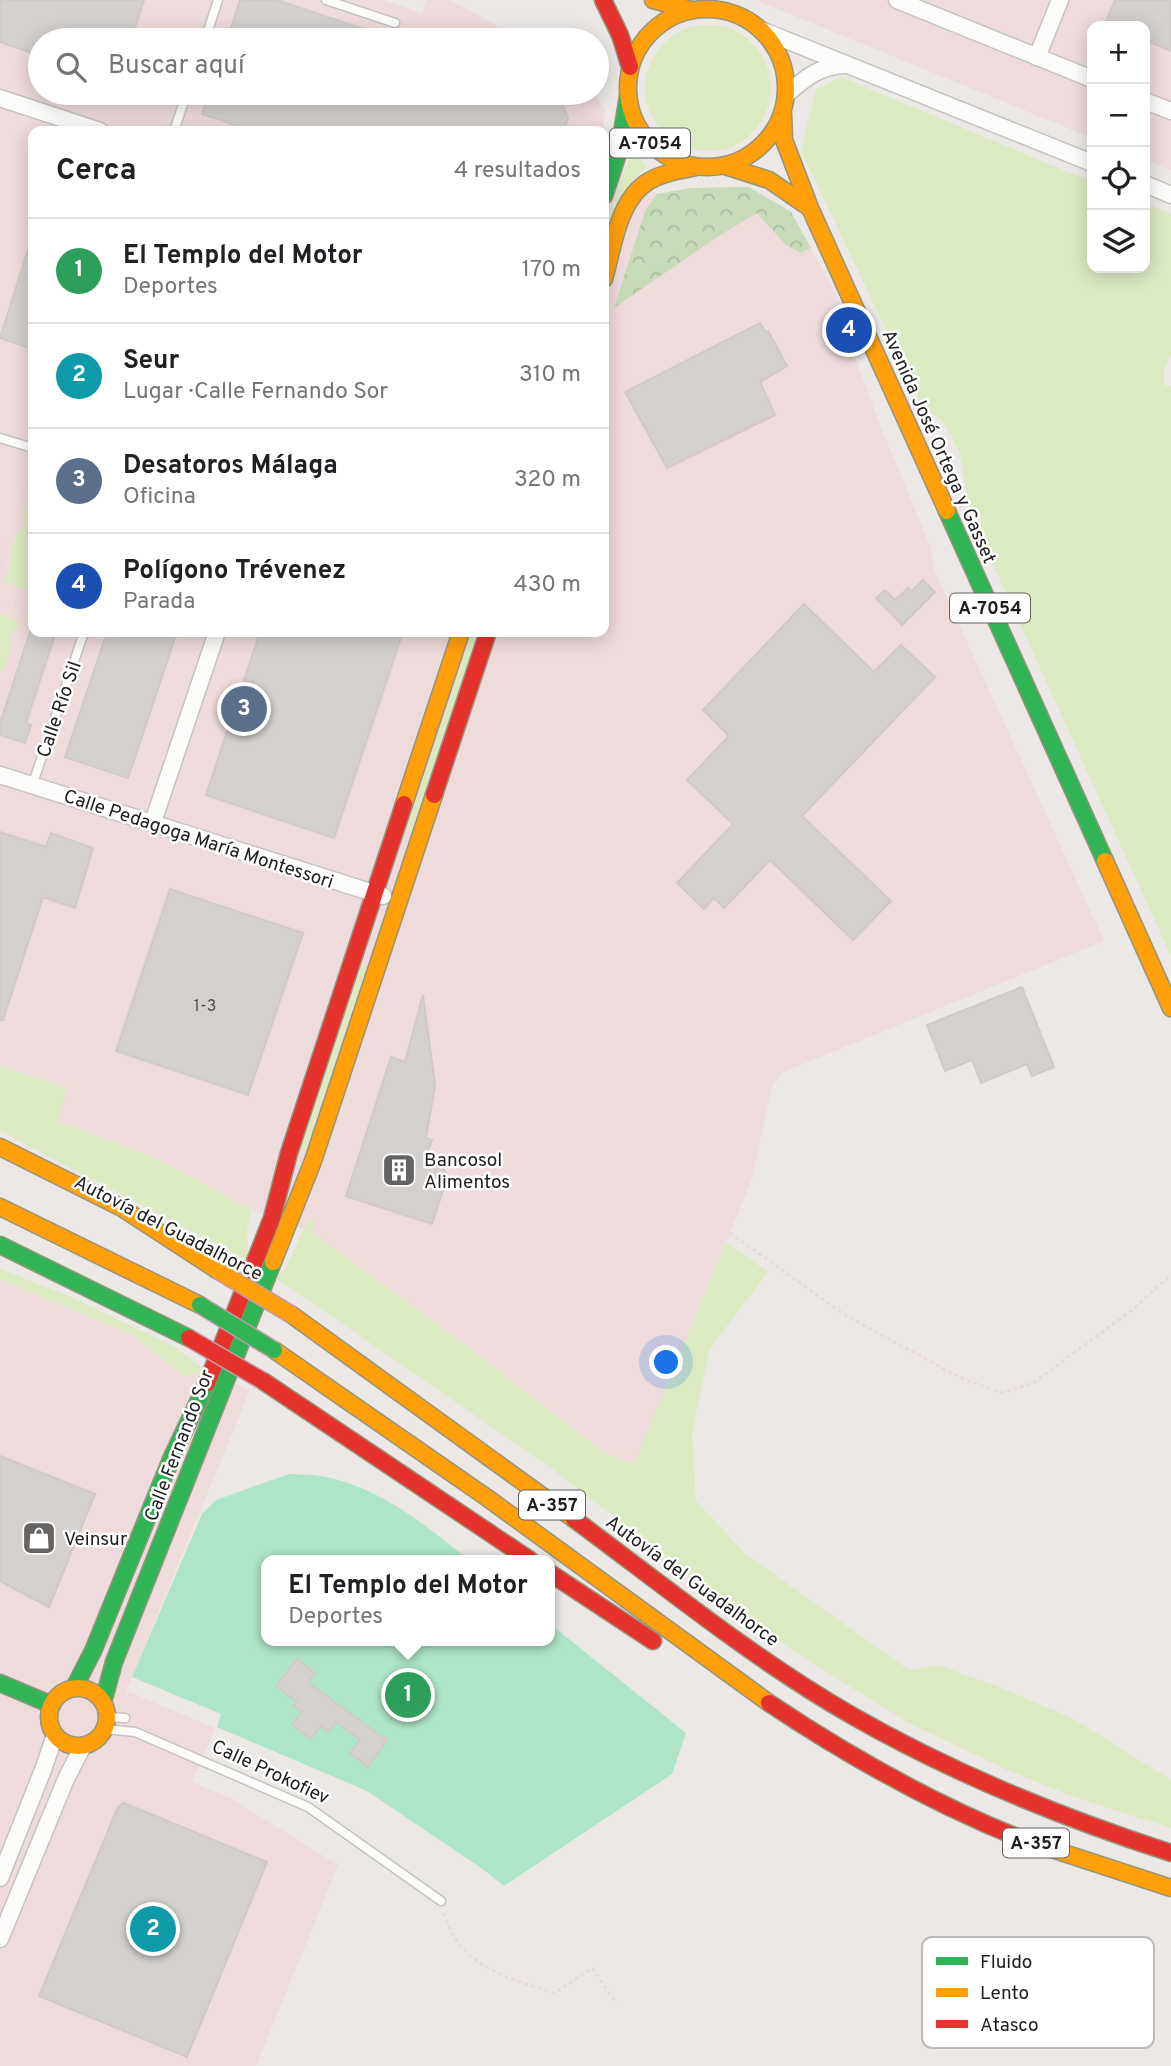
<!DOCTYPE html>
<html lang="es">
<meta charset="utf-8">
<style>
body{margin:0;font-family:Overpass,sans-serif;background:#f2f2f2;color:#202124}
.controls{position:absolute;right:21px;top:21px;display:grid;overflow:hidden;border-radius:14px;box-shadow:0 4px 18px #0003}
.controls button{width:63px;height:63px;display:grid;place-items:center;padding:0;border:0;border-bottom:2px solid #e0e0e0;background:#fff;color:#202124;font:35px sans-serif}
.you{position:absolute;left:667px;top:1363px;width:24px;height:24px;margin:-18px;border:5px solid #fff;border-radius:50%;background:#1a73e8;box-shadow:0 0 0 10px #1a73e833}
.badge{display:grid;place-items:center;width:46px;height:46px;border-radius:50%;background:#ea580c;color:#fff;font-size:23px;font-weight:700}
.pin{position:absolute;translate:-50% -50%;border:4px solid #fff;box-shadow:0 2px 7px #0006}
.popup{position:absolute;left:261px;top:1555px;width:294px;height:91px;box-sizing:border-box;display:grid;place-content:center;border-radius:14px;background:#fff;filter:drop-shadow(0 2px 5px #0005);font-size:23px;white-space:nowrap;color:#757577}
.popup b{font-size:26px;color:#202124}
.popup::after{content:'';position:absolute;left:50%;top:100%;margin-left:-14px;border:14px solid transparent;border-top-color:#fff}
.list{margin:0;padding:0;list-style:none}
h2{display:flex;justify-content:space-between;align-items:center;height:91px;margin:0;padding:0 28px;font-size:30px}
h2 small{font-size:23px;font-weight:400;color:#757577}
.list li{display:grid;grid-template-columns:46px 1fr auto;gap:21px;align-items:center;box-sizing:border-box;height:105px;padding:0 28px;border-top:2px solid #e0e0e0}
.list b{display:block;font-size:26px;white-space:nowrap}
.list p{margin:0;font-size:23px;white-space:nowrap;color:#757577}
.list em{font-size:23px;font-style:normal;color:#757577}
.icon{flex:none;width:38px;height:38px;fill:none;stroke:currentColor;stroke-width:2;stroke-linecap:round;stroke-linejoin:round}
.map{position:relative;flex:none;width:1171px;height:2066px;overflow:hidden}
.search{position:absolute;background:#fff;box-shadow:0 4px 18px #0003;left:28px;top:28px;width:581px;height:77px;display:flex;align-items:center;gap:18px;box-sizing:border-box;padding:0 24px;border-radius:38px;color:#757577;font-size:26px}
.panel{position:absolute;background:#fff;box-shadow:0 4px 18px #0003;left:28px;top:126px;width:581px;height:511px;border-radius:14px}
.map>svg:first-child{display:block}
.commercial{fill:#eedbdb}
.grass{fill:#dceac2}
.forest{fill:url(#forest-crowns)}
.pitch{fill:#aee4c8}
.building{fill:#d3d0ce;stroke:#cfcac6;stroke-width:2}
.lines{fill:none;stroke-linecap:round;stroke-linejoin:round}
.lane-casing{stroke:#c4c3c1;stroke-width:11}
.street-casing{stroke:#c4c3c1;stroke-width:19}
.fast-casing{stroke:#96947c;stroke-width:19}
.slow-casing{stroke:#96947c;stroke-width:19}
.jam-casing{stroke:#96947c;stroke-width:19}
.path{stroke:#ebd7d7;stroke-width:2.5;stroke-dasharray:3.5 3.5;stroke-linecap:butt}
.lane{stroke:#fcfcfb;stroke-width:8}
.street{stroke:#fcfcfb;stroke-width:16}
.fast{stroke:#30b455;stroke-width:16}
.slow{stroke:#ff9f0a;stroke-width:16}
.jam{stroke:#e5322d;stroke-width:16}
.fast-bridge-casing{stroke:#c29baa;stroke-width:19;stroke-linecap:butt}
.slow-bridge-casing{stroke:#c29baa;stroke-width:19;stroke-linecap:butt}
.jam-bridge-casing{stroke:#c29baa;stroke-width:19;stroke-linecap:butt}
.fast-bridge{stroke:#30b455;stroke-width:16}
.slow-bridge{stroke:#ff9f0a;stroke-width:16}
.jam-bridge{stroke:#e5322d;stroke-width:16}
.labels{text-anchor:middle;stroke-width:5;stroke-linejoin:round;paint-order:stroke}
.number-label{font-size:16px;fill:#4a4a49}
.shield{fill:#fff;stroke:#616161;stroke-width:2}
.shield-label{font-size:18px;font-weight:bold;fill:#1d1d1d}
.street-label{font-size:19px;fill:#1d1d1d;stroke:#fff}
.poi-label{font-size:19px;fill:#1d1d1d;stroke:#fff;text-anchor:start}
.key{fill:#fff;stroke:#bbb;stroke-width:2}
.key-label{font-size:19px;fill:#1d1d1d}
</style>
<div class="map">
<svg width="1171" height="2066" viewBox="0 0 1171 2066">
<defs>
<pattern id="forest-crowns" width="20" height="18" patternUnits="userSpaceOnUse" patternTransform="scale(1.75)"><rect width="20" height="18" fill="#c8dbb9"/><path d="M2 6a3 3 0 1 1 6 0M12 15a3 3 0 1 1 6 0" fill="none" stroke="#abbc9f"/></pattern>
</defs>
<rect width="100%" height="100%" fill="#ebe8e5"/>
<g class="commercial">
<path d="M0,0h382l40,13 4,-13h22l23,11 49,29h-480v53h554l11,16 -2,22h-570v501h571v-469l53,31 34,-6 58,-1 42,25 49,90 -7,7 16,32 31,84 50,121 5,26 169,369 -323,132 -10,15 -19,91 -117,285 -32,-12 -136,-106 -156,-114 -59,-22 -97,-52 -98,-37 10,-33 -67,-22z"/>
<path d="M756,0h415v170l-26,-10v-134h-53v112z"/>
<path d="M0,1279l133,56 51,41 24,-4 42,18 -124,301 89,37 -23,54 38,16 108,67 -82,201h-256z"/>
</g>
<g class="grass">
<circle cx="708" cy="88" r="63"/>
<path d="M841,77l251,105v86h53v-65l26,11v139l-7,17v15l7,1v570l-200,-440 -12,-65 -17,-31 -21,-16 -120,-254 15,-60z"/>
<path d="M631,152l17,14 -19,17 -18,47 -6,-2z"/>
<path d="M30,494l3,1v73l-2,7 2,3 -4,13 -27,-10 11,-23 -4,-2 9,-27 5,1 3,-10 -4,-1z"/>
<path d="M0,614l19,6 -4,13 -4,-1 -3,9 4,2 -9,28 -3,-1z"/>
<path d="M472,632h6l-67,201 -5,-2z"/>
<path d="M361,965l6,1 -61,184 -6,-1z"/>
<path d="M0,1066l67,22 -9,33 97,37 97,52 -5,20 1,23 35,21 25,-54 7,1 -3,11 155,114 136,106 31,12 92,-222 42,30 -59,78 -17,83 4,68 51,54 162,115 29,-5 56,20 78,33 99,62v48l-97,-31 -69,-28 -96,-46 -94,-58 -91,-63 -176,-136 -266,-184 -39,-24 -243,-127z"/>
<path d="M0,1269l76,30 97,47 35,26 -24,4 -51,-41 -133,-56z"/>
</g>
<path class="forest" d="M749,187l42,25 20,36 -10,5 -15,-8 -29,-32 -40,24 -103,71 31,-97 12,-17 34,-6z"/>
<path class="pitch" d="M289,1474c10,1 22,0 32,2 59,11 103,48 148,84h-203v81h284v-17l136,109 -14,41 -168,112 -20,-16 -117,-79 -150,-64 4,-13 -89,-37 70,-163 14,-14z"/>
<g class="building">
<path d="M0,0h144l-13,40h-91v16l-40,-14z"/>
<path d="M240,0h37l114,38v2h-164z"/>
<path d="M1115,0h56v51l-26,-11v-14h-41z"/>
<path d="M209,93h349l10,25 -4,13h-310l-52,-17z"/>
<path d="M31,240h2v109l-33,-11z"/>
<path d="M760,323l5,9 3,-1 19,35 -27,16 15,33 -108,53 -42,-76z"/>
<path d="M923,580l12,12 -33,33 -26,-27 9,-8 10,10 13,-12 4,3z"/>
<path d="M804,604l70,68 27,-27 34,32 -133,139 89,85 -38,39 -83,-80 -46,48 -10,-10 -10,11 -27,-26 56,-59 -46,-44 42,-44 -26,-26z"/>
<path d="M30,632h26l-30,91 5,2 -6,18 -25,-8v-12z"/>
<path d="M107,632h70l-49,146 -63,-21z"/>
<path d="M260,632h143l-69,206 -128,-43z"/>
<path d="M0,832l46,15 5,-14 42,15 -18,60 -32,-11 -40,123h-3z"/>
<path d="M170,889l133,44 -55,162 -132,-44z"/>
<path d="M1022,987l32,80 -22,9 -5,-12 -46,19 -9,-23 -27,11 -18,-46z"/>
<path d="M423,995l12,90 -9,53 6,2 -4,11 20,24 -16,49 -86,-28 45,-139 14,5z"/>
<path d="M0,1456l95,38 -46,113 -49,-26z"/>
<path d="M297,1659l18,14 -7,10 79,57 -19,27 -18,-14 10,-13 -24,-18 -7,10 -8,-6 -10,13 -19,-14 10,-13 -8,-6 3,-4 -21,-16z"/>
<path d="M124,1803l143,59 -80,195 -148,-61 79,-189z"/>
</g>
<g class="lines">
<g class="lane-casing">
<g id="lane">
<path d="M326,0l69,23"/>
<path d="M205,40l13,-40"/>
<path d="M174,131l13,-38"/>
<path d="M0,438l33,10"/>
<path d="M32,786l52,-154"/>
<path d="M108,1717l17,1"/>
<path d="M105,1729l30,3 173,75 133,94"/>
</g>
</g>
<g class="street-casing">
<g id="street">
<path d="M897,0l195,79"/>
<path d="M761,30l331,133"/>
<path d="M1037,57l23,-57"/>
<path d="M787,94c18,-16 33,-28 57,-29"/>
<path d="M0,98l100,33"/>
<path d="M1145,101l26,10"/>
<path d="M1145,184l26,11"/>
<path d="M0,775l383,121"/>
<path d="M153,822l64,-190"/>
<path d="M0,1878l43,-108 12,-35"/>
<path d="M0,1939l66,-160 17,-33"/>
</g>
</g>
<g class="fast-casing">
<g id="fast">
<path d="M604,196l15,-45 9,-55"/>
<path d="M947,511l158,350"/>
<path d="M0,1245l189,93"/>
<path d="M0,1683l52,22"/>
<path d="M74,1688l19,-37 79,-194 35,-74"/>
<path d="M103,1702l11,-40 159,-400"/>
</g>
</g>
<g class="slow-casing">
<g id="slow">
<path d="M653,0l38,10"/>
<circle cx="707" cy="88" r="79"/>
<path d="M783,114l1,26 26,68 137,303"/>
<path d="M725,166l44,14 38,26"/>
<path d="M604,279c9,-31 14,-80 45,-98 14,-8 31,-11 47,-14"/>
<path d="M404,804l57,-172"/>
<path d="M1105,861l66,147"/>
<path d="M0,1147l122,61 95,62"/>
<path d="M0,1207l200,98"/>
<path d="M273,1262l40,-101 121,-366"/>
<path d="M292,1315l282,204"/>
<path d="M274,1350l212,147 283,206"/>
<circle cx="78" cy="1717" r="29"/>
<path d="M1024,1840l147,48"/>
</g>
</g>
<g class="jam-casing">
<g id="jam">
<path d="M603,0l17,35 10,32"/>
<path d="M434,795l54,-163"/>
<path d="M263,1381l267,179"/>
<path d="M207,1383l65,-165 17,-65 115,-349"/>
<path d="M574,1519c89,66 181,141 277,196 101,58 209,102 320,138"/>
<path d="M550,1573l103,68"/>
<path d="M769,1703c81,54 164,101 255,137"/>
</g>
</g>
<g class="path">
<path d="M0,569l33,-101"/>
<path d="M0,601l32,10"/>
<path d="M0,708l33,-101"/>
<path d="M730,1233l115,82 112,61 44,17 32,-10 98,-72 40,-36"/>
<path d="M444,1913c13,52 65,66 111,80l37,-25 24,35"/>
</g>
<use href="#lane" class="lane"/>
<use href="#street" class="street"/>
<use href="#fast" class="fast"/>
<use href="#slow" class="slow"/>
<use href="#jam" class="jam"/>
<g class="fast-bridge-casing">
<path id="fast-bridge" d="M200,1305l74,45"/>
</g>
<g class="slow-bridge-casing">
<path id="slow-bridge" d="M217,1270l75,45"/>
</g>
<g class="jam-bridge-casing">
<path id="jam-bridge" d="M189,1338l74,43"/>
</g>
<use href="#fast-bridge" class="fast-bridge"/>
<use href="#slow-bridge" class="slow-bridge"/>
<use href="#jam-bridge" class="jam-bridge"/>
</g>
<defs>
<g id="building-square" transform="scale(1.75)"><rect x="-9" y="-9" width="18" height="18" rx="4" fill="#656463" stroke="#fff"/><path d="M-4-6H4V6H1V3H-1V6H-4ZM-2.5-4.3h1.7v1.8h-1.7ZM.8-4.3h1.7v1.8H.8ZM-2.5-1h1.7V.8h-1.7ZM.8-1h1.7V.8H.8Z" fill="#fff"/></g>
<g id="shop-square" transform="scale(1.75)"><rect x="-9" y="-9" width="18" height="18" rx="4" fill="#656463" stroke="#fff"/><path d="M-5-2.5h2.3a2.7 3.5 0 0 1 5.4 0H5L5.5 6h-11ZM-1.5-2.5h3a1.5 2.3 0 0 0-3 0Z" fill="#fff"/></g>
</defs>
<g fill-rule="evenodd">
<use href="#building-square" x="399" y="1170"/>
<use href="#shop-square" x="39" y="1538"/>
</g>
<g class="labels">
<g class="number-label">
<text x="205" y="1011">1-3</text>
</g>
<g class="shield">
<rect x="610" y="128.5" width="80" height="29" rx="5"/>
<rect x="950" y="593.5" width="80" height="29" rx="5"/>
<rect x="519" y="1490.5" width="66" height="29" rx="5"/>
<rect x="1003" y="1828.5" width="66" height="29" rx="5"/>
</g>
<g class="shield-label">
<text x="650" y="149">A-7054</text>
<text x="990" y="614">A-7054</text>
<text x="552" y="1511">A-357</text>
<text x="1036" y="1849">A-357</text>
</g>
<g class="street-label">
<text transform="translate(940 446) rotate(66)" y="7">Avenida José Ortega y Gasset</text>
<text transform="translate(58 709) rotate(-71)" y="7">Calle Río Sil</text>
<text transform="translate(199 838) rotate(18)" y="7">Calle Pedagoga María Montessori</text>
<text transform="translate(169 1227) rotate(27)" y="7">Autovía del Guadalhorce</text>
<text transform="translate(178 1445) rotate(-69)" y="7">Calle Fernando Sor</text>
<text transform="translate(693 1580) rotate(36)" y="7">Autovía del Guadalhorce</text>
<text transform="translate(271 1771) rotate(25)" y="7">Calle Prokofiev</text>
</g>
<g class="poi-label">
<text x="424" y="1166">Bancosol<tspan x="424" dy="22">Alimentos</tspan></text>
<text x="64" y="1545">Veinsur</text>
</g>
</g>
<rect x="922" y="1937" width="232" height="111" rx="10" class="key"/>
<rect x="936" y="1957" width="32" height="8" fill="#30b455"/>
<rect x="936" y="1988" width="32" height="9" fill="#ff9f0a"/>
<rect x="936" y="2020" width="32" height="8" fill="#e5322d"/>
<g class="key-label">
<text x="980" y="1968">Fluido</text>
<text x="980" y="1999">Lento</text>
<text x="980" y="2031">Atasco</text>
</g>
</svg>
<div class="controls">
<button>+</button>
<button>−</button>
<button><svg class="icon" aria-label="locate" viewBox="0 0 24 24"><circle cx="12" cy="12" r="6"/><path d="M12 2v4M12 18v4M2 12h4M18 12h4"/></svg></button>
<button><svg class="icon" aria-label="layers" viewBox="0 0 24 24"><path d="M12 4l9 5-9 5-9-5zM3 14l9 5 9-5"/></svg></button>
</div>
<div class="you"></div>
<div class="pin badge" style="left:408px;top:1695px;background:#2e9e5b">1</div>
<div class="popup"><b>El Templo del Motor</b>Deportes</div>
<div class="pin badge" style="left:153px;top:1929px;background:#0f9aa8">2</div>
<div class="pin badge" style="left:244px;top:709px;background:#5c6f8a">3</div>
<div class="pin badge" style="left:849px;top:330px;background:#1a4fb4">4</div>
<div class="search"><svg class="icon" aria-label="search" viewBox="0 0 24 24"><circle cx="10" cy="10" r="6"/><path d="M15 15l6 6"/></svg>Buscar aquí</div>
<section class="panel">
<h2>Cerca<small>4 resultados</small></h2>
<ul class="list">
<li><span class="badge" style="background:#2e9e5b">1</span><div><b>El Templo del Motor</b><p>Deportes</p></div><em>170 m</em></li>
<li><span class="badge" style="background:#0f9aa8">2</span><div><b>Seur</b><p>Lugar · Calle Fernando Sor</p></div><em>310 m</em></li>
<li><span class="badge" style="background:#5c6f8a">3</span><div><b>Desatoros Málaga</b><p>Oficina</p></div><em>320 m</em></li>
<li><span class="badge" style="background:#1a4fb4">4</span><div><b>Polígono Trévenez</b><p>Parada</p></div><em>430 m</em></li>
</ul>
</section>
</div>
